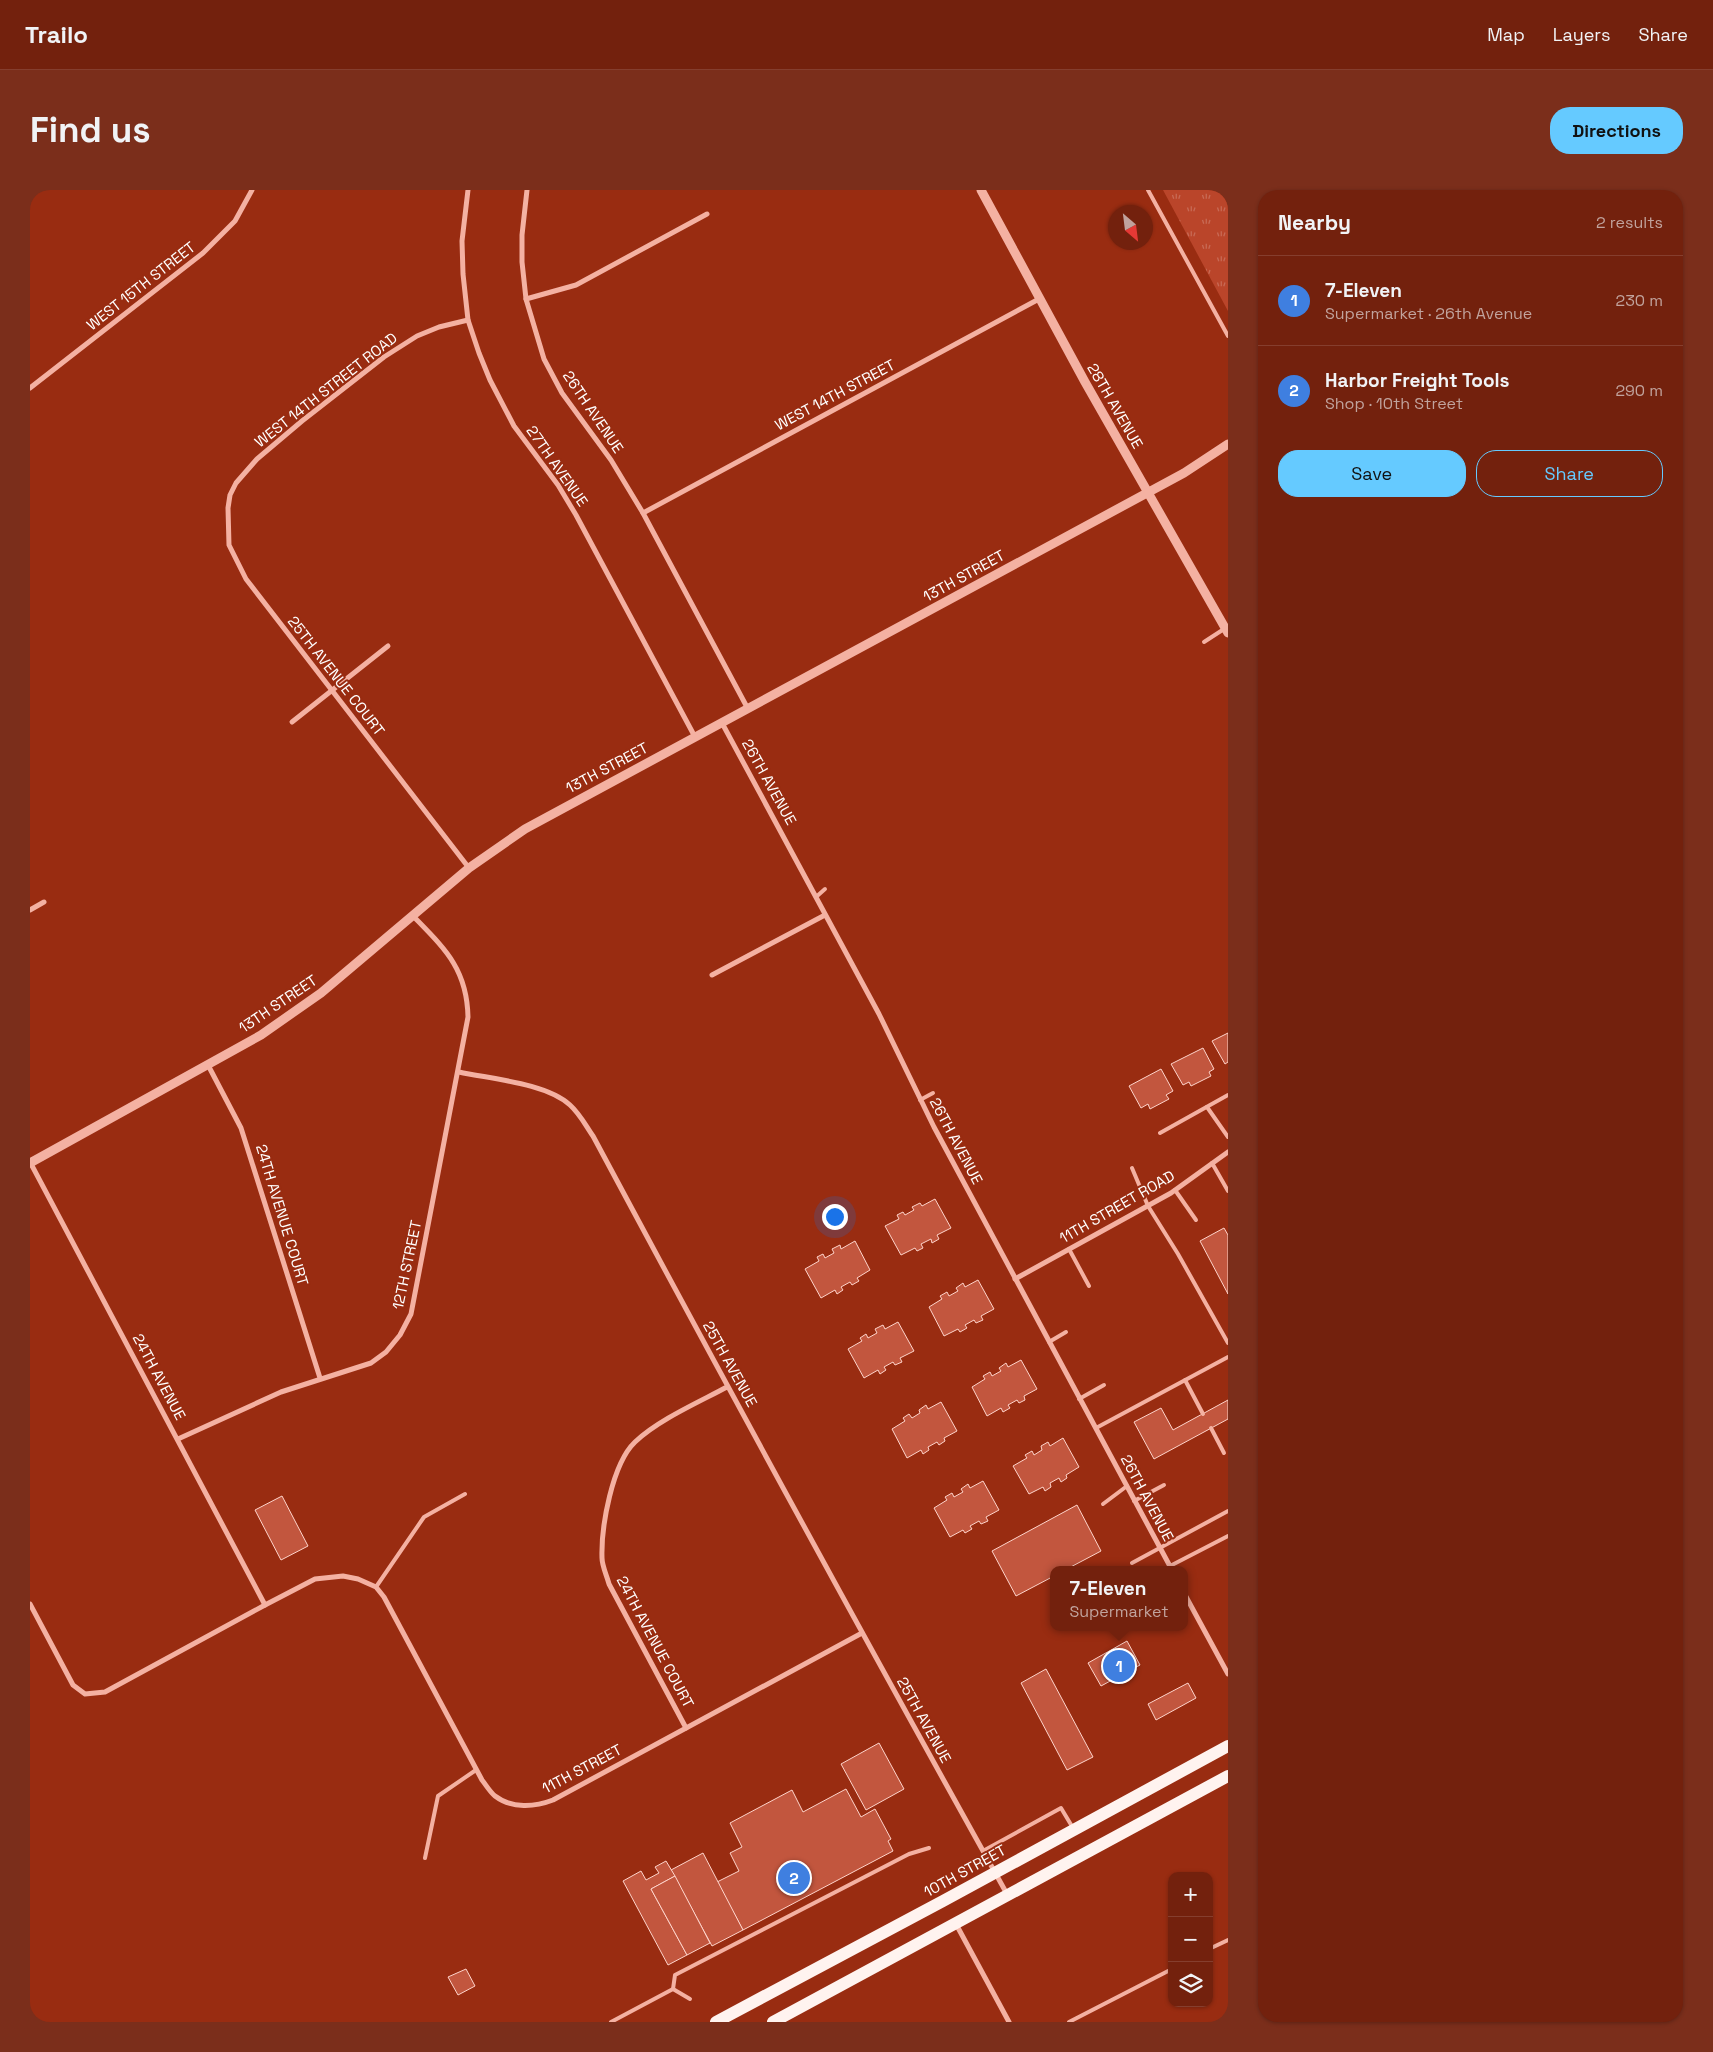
<!DOCTYPE html>
<meta charset="utf-8">
<style>
body{margin:0;font-family:"Space Grotesk",sans-serif;background:#7b2e1b;color:#f1f3f6}
.controls{position:absolute;right:15px;bottom:15px;display:grid;overflow:hidden;border-radius:10px;box-shadow:0 1px 4px #0004}
.controls button{width:45px;height:45px;display:grid;place-items:center;padding:0;border:0;border-bottom:1px solid #853e2e;background:#73210d;color:#f1f3f6;font:25px sans-serif}
.compass{position:absolute;left:1078px;top:15px;width:45px;height:45px;border-radius:50%;background:#73210d;box-shadow:0 1px 4px #0004;rotate:152deg}
.you{position:absolute;left:804px;top:1026px;width:18px;height:18px;margin:-12px;border:4px solid #fff;border-radius:50%;background:#1a73e8;box-shadow:0 0 0 8px #1a73e833}
.badge{display:grid;place-items:center;width:32px;height:32px;border-radius:50%;background:#65caff;color:#fff;font-size:16px;font-weight:700}
.pin{position:absolute;translate:-50% -50%;border:2px solid #fff;box-shadow:0 1px 5px #0006}
.popup{position:absolute;left:1020px;top:1376px;width:138px;height:65px;box-sizing:border-box;display:grid;place-content:center;border-radius:10px;background:#73210d;filter:drop-shadow(0 1px 4px #0005);font-size:16px;white-space:nowrap;color:#c1a39d}
.popup b{font-size:19px;color:#f1f3f6}
.popup::after{content:'';position:absolute;left:50%;top:100%;margin-left:-10px;border:10px solid transparent;border-top-color:#73210d}
.list{margin:0;padding:0;list-style:none}
h2{display:flex;justify-content:space-between;align-items:center;height:65px;margin:0;padding:0 20px;font-size:21px}
h2 small{font-size:16px;font-weight:400;color:#c1a39d}
.list li{display:grid;grid-template-columns:32px 1fr auto;gap:15px;align-items:center;box-sizing:border-box;height:90px;padding:0 20px;border-top:1px solid #853e2e}
.list b{display:block;font-size:19px;white-space:nowrap}
.list p{margin:0;font-size:16px;white-space:nowrap;color:#c1a39d}
.list em{font-size:16px;font-style:normal;color:#c1a39d}
.actions{display:flex;gap:10px;padding:15px 20px}
.actions a{flex:1;padding:11px 0;border:1px solid #65caff;border-radius:20px;text-align:center;font-size:18px;color:#65caff}
.actions .main{background:#65caff;color:#111}
.icon{flex:none;width:28px;height:28px;fill:none;stroke:currentColor;stroke-width:2;stroke-linecap:round;stroke-linejoin:round}
.map{position:relative;flex:none;width:1198px;height:1832px;overflow:hidden;border-radius:20px}
header{display:flex;align-items:center;gap:30px;box-sizing:border-box;height:70px;padding:0 25px;background:#73210d;border-bottom:1px solid #853e2e}
header strong{font-size:24px}
nav{display:flex;gap:28px;margin-inline-start:auto;font-size:18px}
.intro{display:flex;align-items:center;justify-content:space-between;box-sizing:border-box;height:120px;padding:0 30px}
h1{margin:0;font-size:35px}
.button{padding:12px 22px;border-radius:20px;background:#65caff;color:#111;font-size:18px;font-weight:700}
main{display:flex;gap:30px;padding:0 30px}
aside{flex:1;background:#73210d;border-radius:20px;box-shadow:0 1px 4px #0004}
.map>svg:first-child{display:block}
.park{fill:url(#park-tufts)}
.building{fill:#c2563e;stroke:#fed4cb}
.lines{fill:none;stroke-linecap:round;stroke-linejoin:round}
.service{stroke:#f4b1a2;stroke-width:4}
.minor{stroke:#f4b1a2;stroke-width:5}
.tertiary{stroke:#f4b1a2;stroke-width:9}
.primary{stroke:#fff3ef;stroke-width:12}
.labels{text-anchor:middle;stroke-width:4;stroke-linejoin:round;paint-order:stroke}
.street-label{font-size:15px;fill:#fff;stroke:#992c11}
</style>
<header>
<strong>Trailo</strong>
<nav><a>Map</a><a>Layers</a><a>Share</a></nav>
</header>
<div class="intro"><h1>Find us</h1><a class="button">Directions</a></div>
<main>
<div class="map">
<svg width="1198" height="1832" viewBox="0 0 1198 1832">
<defs>
<pattern id="park-tufts" width="24" height="20" patternUnits="userSpaceOnUse" patternTransform="scale(1.25)"><rect width="24" height="20" fill="#ba452a"/><path d="M3 7l-1-3M5 7V3M7 7l1-3M15 17l-1-3M17 17v-4M19 17l1-3" fill="none" stroke="#c86a55"/></pattern>
</defs>
<rect width="100%" height="100%" fill="#992c11"/>
<path class="park" d="M1133,0h65v121z"/>
<g class="building">
<path d="M1198,843v29l-3,2 -13,-23z"/>
<path d="M1173,858l11,21 -5,3 2,4 -20,10 -2,-4 -6,3 -12,-21z"/>
<path d="M1131,879l12,22 -7,4 3,4 -19,10 -2,-5 -7,4 -12,-22z"/>
<path d="M905,1009l16,29 -14,7 2,4 -7,4 -1,-4 -10,5 2,4 -6,3 -2,-3 -14,7 -16,-29 14,-7 -2,-4 6,-3 2,3 9,-5 -2,-3 8,-4 2,3z"/>
<path d="M1194,1038l4,7v59l-28,-53z"/>
<path d="M825,1051l15,29 -13,8 2,3 -7,4 -2,-3 -9,5 2,3 -6,4 -2,-4 -14,8 -16,-29 14,-8 -2,-4 6,-3 2,4 9,-5 -2,-4 8,-4 1,4z"/>
<path d="M948,1090l16,29 -13,7 2,4 -7,3 -2,-3 -9,5 2,3 -7,4 -2,-3 -14,7 -15,-29 13,-8 -2,-3 7,-4 2,4 9,-5 -2,-3 7,-5 2,4z"/>
<path d="M868,1132l16,29 -14,7 2,4 -7,3 -2,-3 -9,5 2,3 -6,4 -2,-4 -14,8 -16,-29 14,-8 -2,-3 6,-4 2,4 9,-5 -2,-4 8,-4 2,4z"/>
<path d="M991,1170l16,29 -13,7 1,4 -6,3 -2,-3 -9,5 2,3 -7,4 -2,-4 -14,8 -15,-29 13,-8 -2,-3 7,-4 2,4 9,-5 -2,-3 7,-5 2,4z"/>
<path d="M1198,1210v19l-74,40 -20,-37 27,-14 12,22z"/>
<path d="M911,1212l16,29 -13,7 1,3 -6,4 -2,-3 -9,5 1,3 -6,4 -2,-4 -14,8 -15,-29 13,-8 -2,-3 6,-4 3,4 8,-5 -1,-3 7,-5 2,4z"/>
<path d="M1033,1248l16,29 -13,8 1,3 -6,4 -2,-4 -9,5 1,4 -6,4 -2,-4 -14,7 -16,-28 14,-8 -2,-3 7,-4 2,4 8,-5 -1,-4 7,-4 2,4z"/>
<path d="M953,1291l16,29 -13,7 2,4 -7,3 -2,-3 -9,5 2,3 -7,4 -2,-3 -13,7 -16,-29 13,-8 -2,-3 7,-4 2,4 9,-5 -2,-3 7,-5 2,4z"/>
<path d="M252,1306l26,50 -27,14 -26,-50z"/>
<path d="M1047,1315l24,46 -36,19h-11v6l-38,20 -24,-45z"/>
<path d="M1097,1451l13,24 -39,21 -13,-23z"/>
<path d="M1016,1479l47,88 -26,13 -46,-87z"/>
<path d="M1158,1493l8,15 -40,22 -8,-16z"/>
<path d="M849,1553l25,46 -38,21 -25,-46z"/>
<path d="M816,1599l15,28 14,-8 16,30 -3,2 5,10 -150,79 -26,-48 22,-11 -9,-18 12,-6 -12,-24 62,-33 11,22z"/>
<path d="M673,1663l40,77 -31,16 -41,-76z"/>
<path d="M636,1671l9,15 -24,13 36,66 -19,10 -45,-84 18,-10 5,9 13,-7 -4,-6z"/>
<path d="M645,1686l35,67 -23,12 -36,-66z"/>
<path d="M436,1779l9,17 -17,9 -10,-18z"/>
</g>
<g class="lines">
<g class="service">
<path d="M1118,0l80,146"/>
<path d="M1174,452l20,-13"/>
<path d="M786,707l9,-8"/>
<path d="M890,910l13,-7"/>
<path d="M1177,917l21,30"/>
<path d="M1130,943l68,-38"/>
<path d="M1182,973l16,28"/>
<path d="M1102,978l16,38 30,48 50,89"/>
<path d="M1145,1000l21,30"/>
<path d="M1039,1059l20,37"/>
<path d="M1019,1152l17,-10"/>
<path d="M1155,1190l18,34"/>
<path d="M1049,1209l25,-14"/>
<path d="M1066,1238l132,-71"/>
<path d="M1181,1238l13,25"/>
<path d="M1104,1311l30,-16"/>
<path d="M1073,1314l24,-18"/>
<path d="M1102,1373l96,-52"/>
<path d="M1140,1376l58,-30"/>
<path d="M346,1397l48,-70 41,-23"/>
<path d="M953,1661l78,-43 12,20"/>
<path d="M395,1668l13,-62 38,-26"/>
<path d="M1179,1759l19,-9"/>
<path d="M643,1799l17,10"/>
<path d="M581,1832l62,-33 2,-14 234,-121 20,-6"/>
<path d="M1039,1832l103,-53"/>
</g>
<g class="minor">
<path d="M438,0l-6,51 1,33 5,46 11,33 11,27 24,46 44,59 18,30 119,222"/>
<path d="M497,0l-5,45v27l4,37 18,60 18,34 49,67 32,53 105,196"/>
<path d="M496,109l50,-14 131,-71"/>
<path d="M438,130l-29,7 -22,9 -33,21 -82,64 -45,38 -21,24 -6,12 -2,13 1,37 17,34 223,289"/>
<path d="M0,198l173,-135 32,-32 17,-31"/>
<path d="M613,323l396,-214"/>
<path d="M262,532l96,-76"/>
<path d="M692,533l157,291 55,113 238,443"/>
<path d="M0,720l14,-8"/>
<path d="M682,785l113,-60"/>
<path d="M178,875l33,63 79,250"/>
<path d="M429,882c32,7 87,11 111,33 10,9 16,21 23,31 136,254 274,507 414,758"/>
<path d="M0,972l235,443"/>
<path d="M985,1089l156,-86 57,-41"/>
<path d="M148,1249l103,-47 90,-29 15,-11 14,-17 11,-21 57,-297c-1,-49 -24,-69 -56,-102"/>
<path d="M1154,1403l44,81"/>
<path d="M0,1414l43,81 12,9 20,-2 160,-87 50,-26 28,-3 15,3 18,8 8,10 98,183c4,5 8,12 13,16 17,13 40,11 58,4l309,-167"/>
<path d="M656,1538l-77,-144c-2,-8 -7,-18 -7,-26 -1,-31 10,-94 33,-116 23,-22 64,-40 92,-55"/>
<path d="M926,1734l53,98"/>
</g>
<g class="tertiary">
<path d="M951,0l104,192 143,251"/>
<path d="M0,973l231,-128 60,-42 148,-125 56,-39 659,-356 44,-29"/>
</g>
<g class="primary">
<path d="M686,1832l227,-121 285,-155"/>
<path d="M743,1832l455,-246"/>
</g>
</g>
<g class="labels">
<g class="street-label">
<text transform="translate(111 96) rotate(-38)" y="5">WEST 15TH STREET</text>
<text transform="translate(296 200) rotate(-38)" y="5">WEST 14TH STREET ROAD</text>
<text transform="translate(805 205) rotate(-28)" y="5">WEST 14TH STREET</text>
<text transform="translate(1085 216) rotate(60)" y="5">28TH AVENUE</text>
<text transform="translate(563 222) rotate(56)" y="5">26TH AVENUE</text>
<text transform="translate(527 276) rotate(55)" y="5">27TH AVENUE</text>
<text transform="translate(934 386) rotate(-29)" y="5">13TH STREET</text>
<text transform="translate(306 486) rotate(52)" y="5">25TH AVENUE COURT</text>
<text transform="translate(577 578) rotate(-28)" y="5">13TH STREET</text>
<text transform="translate(739 592) rotate(61)" y="5">26TH AVENUE</text>
<text transform="translate(248 814) rotate(-34)" y="5">13TH STREET</text>
<text transform="translate(926 951) rotate(62)" y="5">26TH AVENUE</text>
<text transform="translate(1087 1017) rotate(-30)" y="5">11TH STREET ROAD</text>
<text transform="translate(252 1025) rotate(73)" y="5">24TH AVENUE COURT</text>
<text transform="translate(377 1075) rotate(-78)" y="5">12TH STREET</text>
<text transform="translate(700 1174) rotate(61)" y="5">25TH AVENUE</text>
<text transform="translate(129 1187) rotate(62)" y="5">24TH AVENUE</text>
<text transform="translate(1117 1308) rotate(62)" y="5">26TH AVENUE</text>
<text transform="translate(625 1452) rotate(62)" y="5">24TH AVENUE COURT</text>
<text transform="translate(894 1530) rotate(61)" y="5">25TH AVENUE</text>
<text transform="translate(552 1579) rotate(-28)" y="5">11TH STREET</text>
<text transform="translate(935 1681) rotate(-29)" y="5">10TH STREET</text>
</g>
</g>
</svg>
<div class="controls">
<button>+</button>
<button>−</button>
<button><svg class="icon" aria-label="layers" viewBox="0 0 24 24"><path d="M12 4l9 5-9 5-9-5zM3 14l9 5 9-5"/></svg></button>
</div>
<svg class="compass" viewBox="-18 -18 36 36"><path d="M0-13l5 13h-10z" fill="#e53935"/><path d="M0 13l5-13h-10z" fill="#c1a39d"/></svg>
<div class="you"></div>
<div class="pin badge" style="left:1089px;top:1476px;background:#3f7fe0">1</div>
<div class="popup"><b>7-Eleven</b>Supermarket</div>
<div class="pin badge" style="left:764px;top:1688px;background:#3f7fe0">2</div>
</div>
<aside>
<h2>Nearby<small>2 results</small></h2>
<ul class="list">
<li><span class="badge" style="background:#3f7fe0">1</span><div><b>7-Eleven</b><p>Supermarket · 26th Avenue</p></div><em>230 m</em></li>
<li><span class="badge" style="background:#3f7fe0">2</span><div><b>Harbor Freight Tools</b><p>Shop · 10th Street</p></div><em>290 m</em></li>
</ul>
<div class="actions"><a class="main">Save</a><a>Share</a></div>
</aside>
</main>
